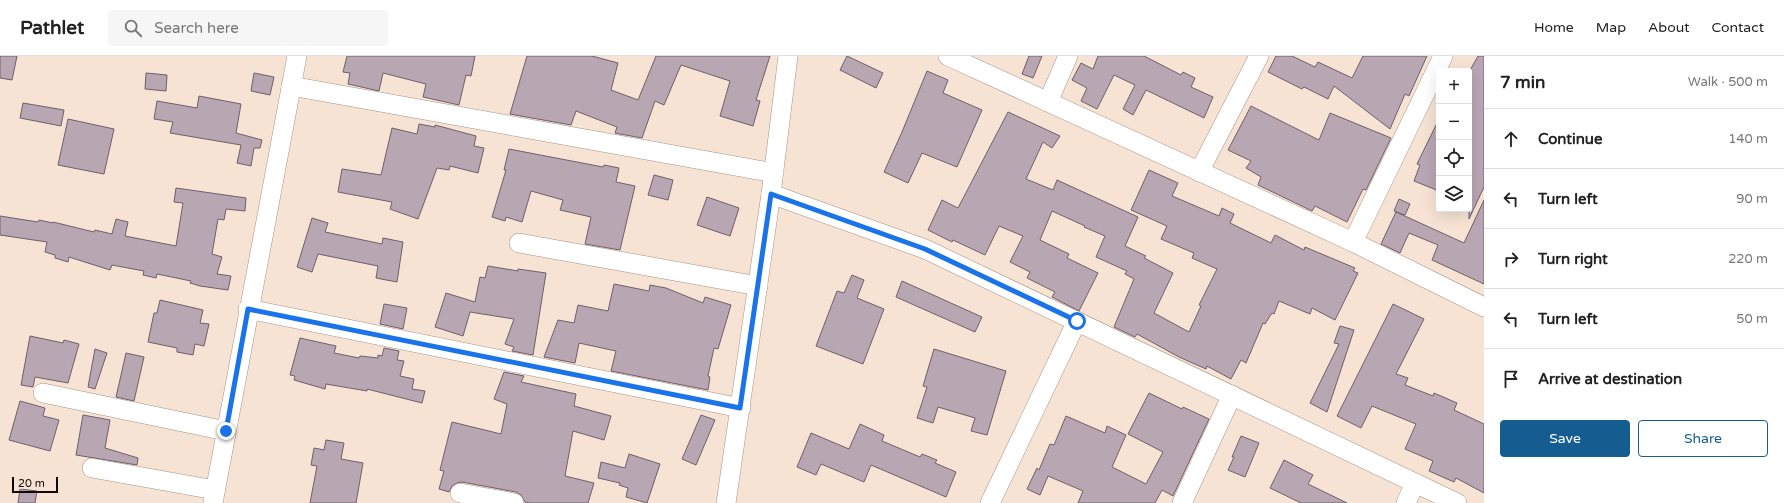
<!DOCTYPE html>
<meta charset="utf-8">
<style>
body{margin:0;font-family:"Varela Round",sans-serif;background:#f6f6f6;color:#222}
.controls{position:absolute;right:12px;top:12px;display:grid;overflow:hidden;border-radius:4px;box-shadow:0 4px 16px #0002}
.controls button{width:36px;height:36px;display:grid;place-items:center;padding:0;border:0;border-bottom:1px solid #e0e0e0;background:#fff;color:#222;font:20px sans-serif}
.scale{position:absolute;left:12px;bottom:10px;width:46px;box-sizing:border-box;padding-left:4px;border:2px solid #100a06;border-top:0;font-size:11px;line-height:14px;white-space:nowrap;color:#100a06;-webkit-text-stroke:3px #f6e3d4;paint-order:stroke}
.stop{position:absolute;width:12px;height:12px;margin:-9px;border:3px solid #1a73e8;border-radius:50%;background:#fff}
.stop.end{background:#1a73e8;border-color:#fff;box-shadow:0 1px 4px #0008}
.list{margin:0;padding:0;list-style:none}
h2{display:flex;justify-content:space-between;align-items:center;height:52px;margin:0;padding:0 16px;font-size:17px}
h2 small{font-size:13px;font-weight:400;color:#767676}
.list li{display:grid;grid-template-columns:26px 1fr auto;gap:12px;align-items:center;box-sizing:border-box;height:60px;padding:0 16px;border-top:1px solid #e0e0e0}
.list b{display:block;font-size:15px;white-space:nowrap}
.list em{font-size:13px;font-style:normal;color:#767676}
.actions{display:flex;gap:8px;padding:12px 16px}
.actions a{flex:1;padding:9px 0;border:1px solid #155c91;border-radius:4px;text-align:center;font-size:14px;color:#155c91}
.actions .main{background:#155c91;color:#fff}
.icon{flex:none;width:22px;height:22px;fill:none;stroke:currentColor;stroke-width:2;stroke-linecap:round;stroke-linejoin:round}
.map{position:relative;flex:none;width:1484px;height:447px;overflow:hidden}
header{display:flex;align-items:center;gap:24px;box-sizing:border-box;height:56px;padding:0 20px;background:#fff;border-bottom:1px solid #e0e0e0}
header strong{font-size:19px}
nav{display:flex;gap:22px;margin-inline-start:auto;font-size:14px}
.search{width:280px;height:36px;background:#f6f6f6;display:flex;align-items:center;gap:10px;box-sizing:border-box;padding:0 14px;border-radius:4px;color:#767676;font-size:15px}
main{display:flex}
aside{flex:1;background:#fff}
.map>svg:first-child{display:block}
.building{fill:#b9a6b3;stroke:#705e6a}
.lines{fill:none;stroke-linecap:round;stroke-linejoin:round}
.minor-casing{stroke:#a69486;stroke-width:20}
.minor{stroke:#fff;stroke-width:19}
.route{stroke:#1a73e8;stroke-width:5}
</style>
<header>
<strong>Pathlet</strong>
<div class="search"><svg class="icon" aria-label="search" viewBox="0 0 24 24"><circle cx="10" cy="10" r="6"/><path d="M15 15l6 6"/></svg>Search here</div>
<nav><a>Home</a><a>Map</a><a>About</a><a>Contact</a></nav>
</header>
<main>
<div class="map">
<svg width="1484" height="447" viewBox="0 0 1484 447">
<rect width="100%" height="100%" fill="#f6e3d4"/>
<g class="building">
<path d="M0,0h17l-5,24 -12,-2z"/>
<path d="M347,0h128l-4,20 -5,-1 -7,30 -36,-8 3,-13 -43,-11 -4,18 -31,-7 2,-11 -7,-1z"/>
<path d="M527,0h65l26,7 -7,27 27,10 18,-44h114l-14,44 4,1 -7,25 -33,-10 10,-35 -49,-16 -17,40 -9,-4 -13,37 -27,-5 2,-6 -41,-16 -5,14 -61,-11z"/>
<path d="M847,0l36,17 -7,15 -36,-18z"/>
<path d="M1029,0h13l-9,22 -11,-4z"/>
<path d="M1098,0h46l37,19 2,-3 12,6 -4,9 22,10 -9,21 -58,-28 -13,25 -10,-6 12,-24 -21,-10 -17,34 -16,-8 6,-13 -15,-8 9,-17 12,6z"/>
<path d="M1276,0h16l23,11 3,-5 34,16 11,-22h64l-18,40 -4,-2 -15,35 -56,-43 -6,13 -24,-12 -2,2 -34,-17z"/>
<path d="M1478,0h6v131l-15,32v-147z"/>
<path d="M927,15l21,9 -5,13 39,17 -25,57 -35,-14 -14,30 -24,-11 18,-40z"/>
<path d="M146,17l21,2 -1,16 -21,-2z"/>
<path d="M254,17l20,4 -4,18 -19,-4z"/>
<path d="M199,40l42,8 -5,29 26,7 -2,8h-6l-3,18 -14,-3 4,-18 -71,-12 3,-11 -19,-3 3,-18 40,7z"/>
<path d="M23,47l41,7 -3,16 -41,-8z"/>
<path d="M1251,50l68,34 11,-27 61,25 -25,52 -3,-1 -16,33 -32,-16 -3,5 -54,-26 3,-8 -15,-9 5,-7 -23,-11z"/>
<path d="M1008,56l52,24 -8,12 -9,-6 -17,37 27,11 4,-10 81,37 -13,29 21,10 -2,2 29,15 -19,40 35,19 12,-26 -2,-1 18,-36 -25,-11 2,-5 -33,-14 6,-13 -36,-16 18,-40 29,13 -6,13 47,20 3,-8 12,6 -4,9 41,20 4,-8 29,15 1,-3 50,21 -2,3 5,2 -23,47 -23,-12 -2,6 -31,-13 -5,13 -2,-1 -7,11 -2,-1 -17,40 -5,-3 -10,19 -24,-13 -1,3 -27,-12 -42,-23 -2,3 -21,-10 20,-48 -9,-5 2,-3 -31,-14 9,-21 -21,-9 1,-1 -33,-15 -12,29 29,14 -2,4 31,15 -19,38 -27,-14 3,-5 -28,-14 3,-6 -20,-10 13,-26 -24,-10 -14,29 -32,-15 -1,2 -24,-12 14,-30 16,8z"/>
<path d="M68,63l46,10 -10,45 -46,-9z"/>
<path d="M1439,63v72l-25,-10 6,-16 -3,-1z"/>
<path d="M419,68l16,3v-2l41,11 -2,10 10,2 -6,25 -28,-7 -1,4 -12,-2 -19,51 -28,-10 2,-7 -54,-10 4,-23 39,6 11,-47 25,6z"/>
<path d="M509,93l94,18 1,-2 15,3 -3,14 19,4 -15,64 -35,-6 6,-27 -31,-7 3,-10 -32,-9 -9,31 -16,-5 -1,4 -13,-4 14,-47h-2z"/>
<path d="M654,119l19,5 -5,20 -20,-5z"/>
<path d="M176,132l70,10 -1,13 -19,-2 -2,11 -6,-1 -6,35 10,3 -5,17 14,2 -3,14 -28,-4 -10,-3 1,-2 -34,-7 -1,4 -13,-3 1,-4 -32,-6 -2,5 -41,-13 -1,5 -13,-4v-3l-10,-3 2,-10 -47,-7v-19l38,6 1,-2 14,3v-1l41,10 1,-2 17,4 4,-15 12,3 -3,14 51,10 7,-43 -9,-1z"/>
<path d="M707,141l32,11 -9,28 -33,-11z"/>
<path d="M1399,143l11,5 -5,11 -11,-4z"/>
<path d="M1484,144v84l-52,-24 6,-15 -29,-12 -9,20 -19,-9 15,-32 68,31z"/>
<path d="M312,162l16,5 -3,9 57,12 1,-6 20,4 -6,40 -21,-4 2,-12 -60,-12 -6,18 -15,-5z"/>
<path d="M488,210l30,5v-2l28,4 -13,82 -21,-4 2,-4 -9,-3 9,-25 -44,-7 -7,24 -28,-9 11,-34 29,9 5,-25 5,1z"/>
<path d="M852,219l12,5 -7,18 27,11 -21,55 -47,-18 21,-55 7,2z"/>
<path d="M902,225l80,36 -7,15 -79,-35z"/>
<path d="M614,228l35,7 1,-6 16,3 37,15 2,-6 26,8 -13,44 -4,-1 -6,28 2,1 -2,13 -97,-19 5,-20 -37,-8 -4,20 -31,-6 14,-37 16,3 4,-18 30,6z"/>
<path d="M160,244l43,10 -3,13 9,1 -5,22 -9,-2 -2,11 -16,-3v-4l-29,-6 6,-29h3z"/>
<path d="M384,248l23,4 -4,21 -23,-5z"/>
<path d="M1393,248l31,15 -28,55 12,4 -3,7 28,11 1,-3 23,10 -3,7 30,14v69l-28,-15 -2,4 -25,-11 4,-10 -28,-12 11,-25 -44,-18 -11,22 -24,-12z"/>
<path d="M1340,270l14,4 -27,82 -17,-9 29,-59 -5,-1z"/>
<path d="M30,280l33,7 1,-3 15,4 -11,39 -33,-6 -2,10 -12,-2z"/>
<path d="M300,282l36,8 -2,7 25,5 1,-2 18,2v-3l4,1 2,-8 15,3 -2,9 7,1 -4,15 14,3 -2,10 13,2 -3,12 -55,-14v2l-41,-7 -1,5 -31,-9 1,-4 -5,-1z"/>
<path d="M95,293l12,4 -12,36 -7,-2z"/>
<path d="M934,293l72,22 -19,64 -16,-4 4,-13 -37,-11 -5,16 -16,-5 10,-31 -4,-1z"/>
<path d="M126,297l18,4 -10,44 -18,-4z"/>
<path d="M504,316l20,4 -3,6 55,12 -2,12 37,10 -7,24 -31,-9 -8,45 29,7 -6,20h-59l-4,-1 -4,-7 -5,-3 -54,-10 -5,1 -5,3 -3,6 -10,-3 5,-18 -4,-1 12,-48 49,12 6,-30 -13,-5z"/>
<path d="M1149,337l33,16 1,-2 26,12 -36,77 -11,-6 -7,13h-77l5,-12 -35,-15 -8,19 -13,-6 10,-21 2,2 11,-26 4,1 12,-29 39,17 2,-7 19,9 -14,32 34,17 17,-32 -35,-18z"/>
<path d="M20,345l25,7 -2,8 16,4 -9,31 -41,-11z"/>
<path d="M83,359l27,5 -5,28 33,10 -1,7 -61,-10z"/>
<path d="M701,359l14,5 -19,45 -14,-6z"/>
<path d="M860,368l24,11 -2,6 38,16 2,-3 15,6 -2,3 21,9 -10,25 -75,-32 -7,17 -43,-18 -5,11 -19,-8 14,-34 38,16z"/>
<path d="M1241,380l18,7 -14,34 -17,-7 6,-13h-2z"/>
<path d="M326,384l18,3 -3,16 22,4 -7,40h-46l7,-37 -6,-1 3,-17 10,2z"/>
<path d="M629,398l31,10 -13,39 -21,-6 2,-9 -9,-3 1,-2 -22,-5 3,-16 24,6z"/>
<path d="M1284,404l29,15 -5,9 39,19h-46l-31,-15z"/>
<path d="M20,433l17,2 -2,12h-17z"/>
</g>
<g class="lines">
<g class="minor-casing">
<g id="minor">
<path d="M948,0l405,186 131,65"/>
<path d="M291,30l483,87"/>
<path d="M1048,46l20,-46"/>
<path d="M1199,116l60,-116"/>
<path d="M771,138l154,55 532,254"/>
<path d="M1353,186l90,-186"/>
<path d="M519,187l239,43"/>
<path d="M248,253l493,99"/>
<path d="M43,337l183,38"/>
<path d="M92,412l123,22"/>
<path d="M460,437l54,10"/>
<path d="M213,447l84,-447"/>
<path d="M726,447l45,-309 17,-138"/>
<path d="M990,447l87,-182"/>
<path d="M1182,447l50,-108"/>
<path d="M1406,447l9,-20"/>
</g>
</g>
<use href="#minor" class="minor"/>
</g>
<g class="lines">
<path class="route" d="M226,375l22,-122 492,99 31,-214 154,55 152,72"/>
</g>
</svg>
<div class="controls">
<button>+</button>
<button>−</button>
<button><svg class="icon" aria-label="locate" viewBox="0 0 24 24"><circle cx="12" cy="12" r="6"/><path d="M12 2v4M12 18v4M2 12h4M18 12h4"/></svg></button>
<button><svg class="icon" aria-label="layers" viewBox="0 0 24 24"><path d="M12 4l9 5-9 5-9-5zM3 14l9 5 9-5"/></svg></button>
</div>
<div class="scale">20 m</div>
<div class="stop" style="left:1077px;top:265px"></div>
<div class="stop end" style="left:226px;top:375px"></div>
</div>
<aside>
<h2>7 min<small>Walk · 500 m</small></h2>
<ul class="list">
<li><svg class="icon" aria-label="ahead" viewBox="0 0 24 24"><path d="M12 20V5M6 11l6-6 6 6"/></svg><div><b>Continue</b></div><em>140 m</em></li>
<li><svg class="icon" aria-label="left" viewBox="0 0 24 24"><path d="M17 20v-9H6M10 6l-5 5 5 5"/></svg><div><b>Turn left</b></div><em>90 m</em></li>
<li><svg class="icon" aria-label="right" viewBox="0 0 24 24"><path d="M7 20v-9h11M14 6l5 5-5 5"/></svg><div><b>Turn right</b></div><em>220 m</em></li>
<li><svg class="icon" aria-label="left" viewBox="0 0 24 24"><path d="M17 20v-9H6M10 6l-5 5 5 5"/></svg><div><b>Turn left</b></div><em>50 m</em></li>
<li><svg class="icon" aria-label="arrive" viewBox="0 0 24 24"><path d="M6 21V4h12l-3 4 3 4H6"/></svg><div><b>Arrive at destination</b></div></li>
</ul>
<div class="actions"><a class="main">Save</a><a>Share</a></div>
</aside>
</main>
